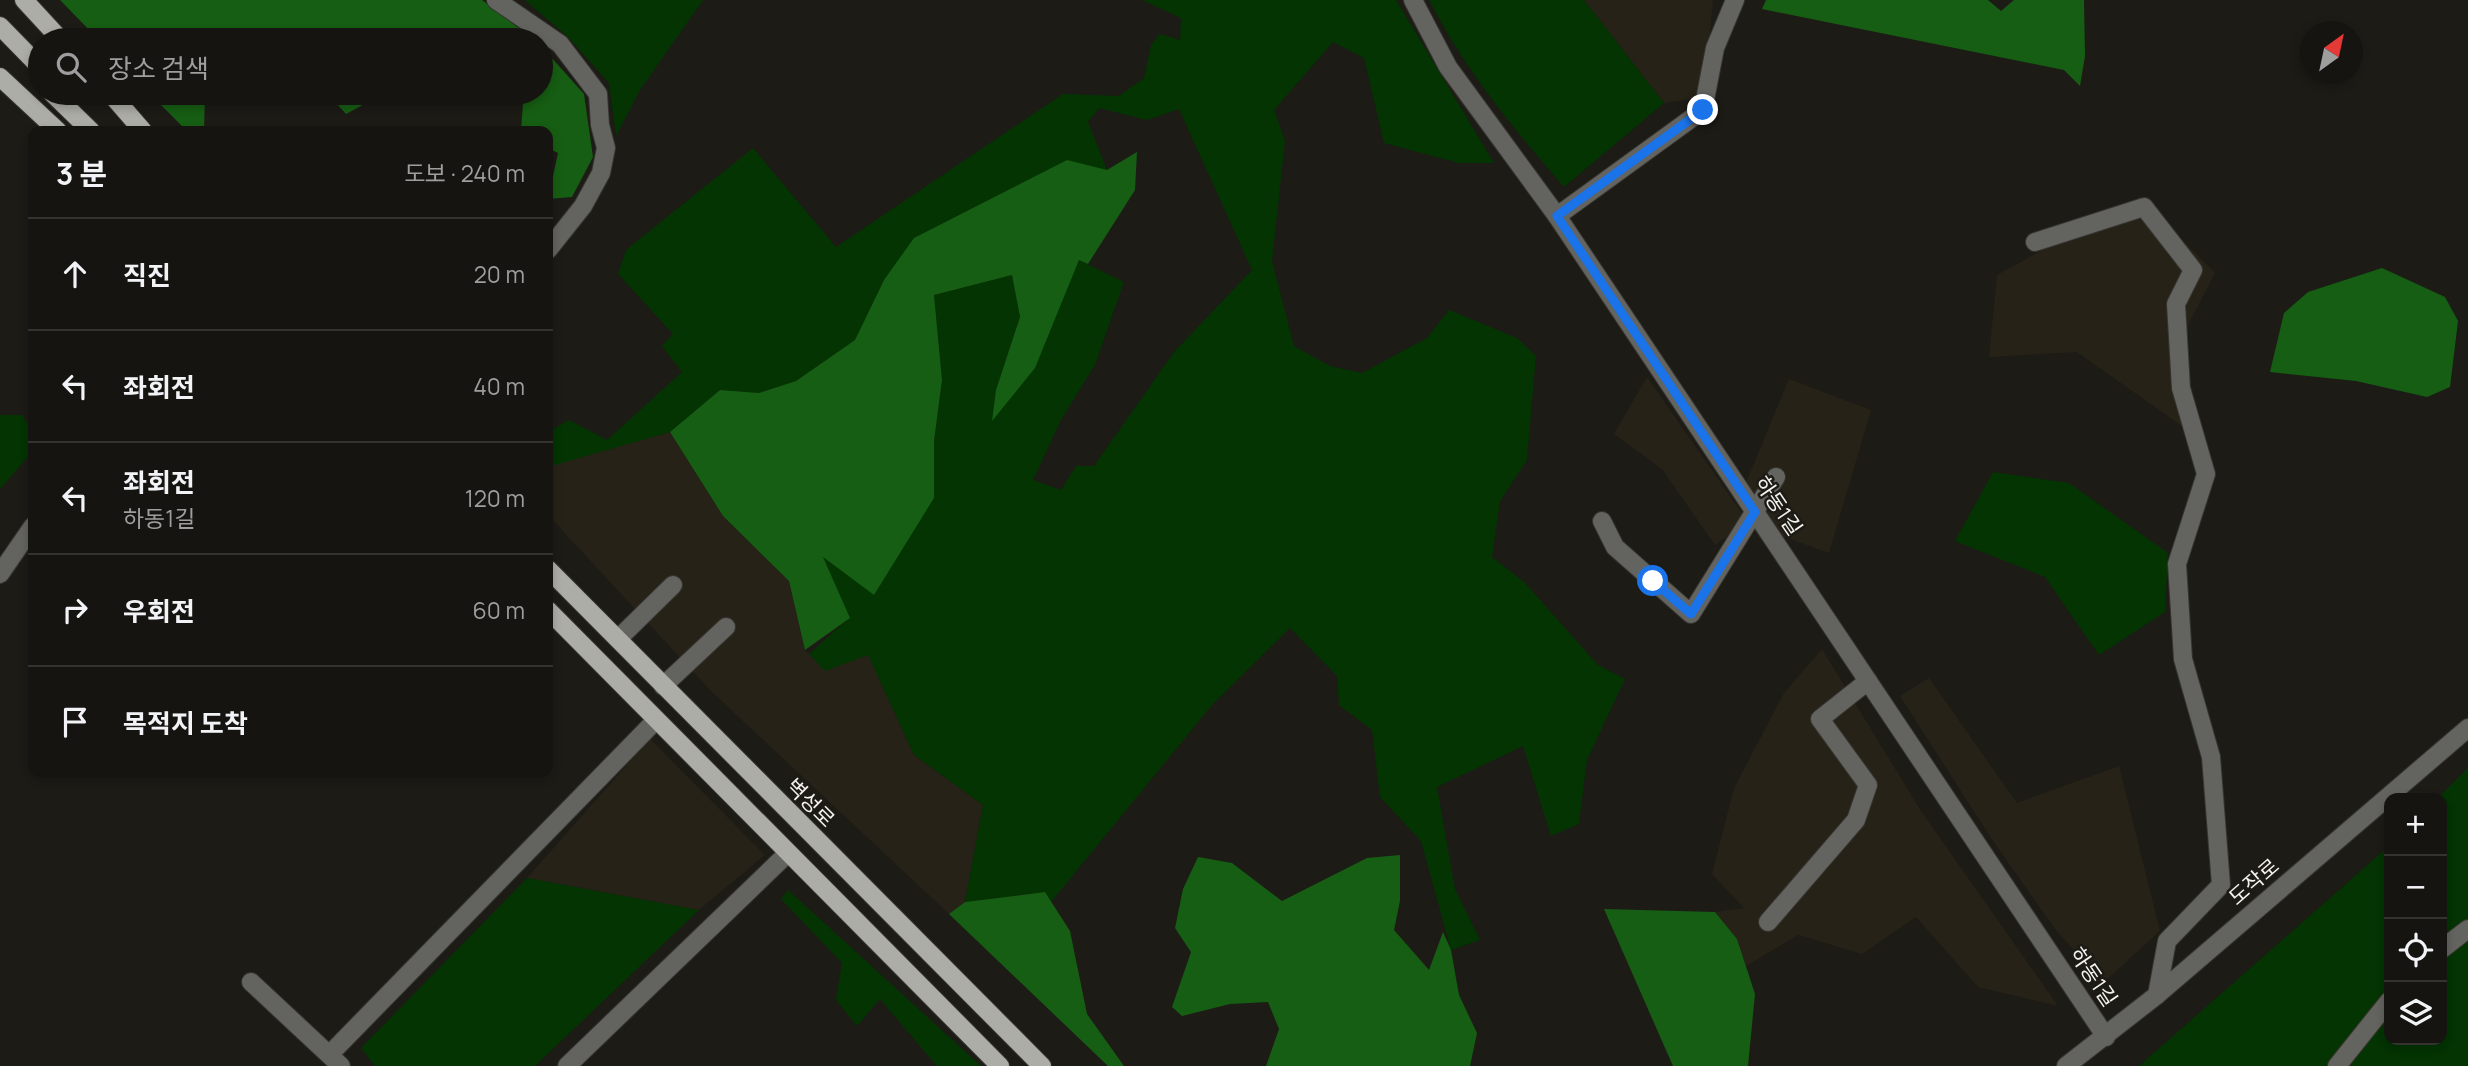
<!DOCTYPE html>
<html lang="ko">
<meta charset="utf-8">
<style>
body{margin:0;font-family:Manrope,"Noto Sans KR",sans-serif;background:#1f1d19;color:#f1f3f6}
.controls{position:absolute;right:21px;bottom:21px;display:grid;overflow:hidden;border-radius:14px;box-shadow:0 4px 10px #0003}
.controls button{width:63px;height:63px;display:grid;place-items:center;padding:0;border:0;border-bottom:2px solid #353330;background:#161410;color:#f1f3f6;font:35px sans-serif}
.compass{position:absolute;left:2300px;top:21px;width:63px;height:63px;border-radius:50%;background:#161410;box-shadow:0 4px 10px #0003;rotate:33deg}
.stop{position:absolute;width:21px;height:21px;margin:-16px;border:5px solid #1a73e8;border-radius:50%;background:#fff}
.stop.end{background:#1a73e8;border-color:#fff;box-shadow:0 2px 7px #0008}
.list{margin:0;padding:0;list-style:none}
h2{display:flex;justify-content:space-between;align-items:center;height:91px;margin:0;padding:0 28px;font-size:30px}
h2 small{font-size:23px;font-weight:400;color:#9e9e9f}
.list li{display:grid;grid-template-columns:46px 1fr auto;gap:21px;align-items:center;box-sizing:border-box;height:112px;padding:0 28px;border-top:2px solid #353330}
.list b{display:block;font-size:26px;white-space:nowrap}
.list p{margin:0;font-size:23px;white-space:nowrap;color:#9e9e9f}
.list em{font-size:23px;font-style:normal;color:#9e9e9f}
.icon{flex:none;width:38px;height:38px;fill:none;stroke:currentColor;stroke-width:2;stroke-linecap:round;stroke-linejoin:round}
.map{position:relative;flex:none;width:2468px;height:1066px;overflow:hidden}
.search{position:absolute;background:#161410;box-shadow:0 4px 10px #0003;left:28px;top:28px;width:525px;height:77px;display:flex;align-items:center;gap:18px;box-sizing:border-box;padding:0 24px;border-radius:38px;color:#9e9e9f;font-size:26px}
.panel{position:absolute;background:#161410;box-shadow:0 4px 10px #0003;left:28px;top:126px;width:525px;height:651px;border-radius:14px}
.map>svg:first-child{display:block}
.built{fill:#262217}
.green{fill:#033402}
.forest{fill:#165e13}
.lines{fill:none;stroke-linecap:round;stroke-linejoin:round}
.minor-casing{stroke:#373530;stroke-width:20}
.major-casing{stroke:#373530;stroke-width:20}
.minor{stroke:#636360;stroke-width:18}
.major{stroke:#adada7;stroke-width:18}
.route{stroke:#1a73e8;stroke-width:9}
.labels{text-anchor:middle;stroke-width:5;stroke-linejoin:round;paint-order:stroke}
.street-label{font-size:21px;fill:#f5f3ef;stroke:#1d1b16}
</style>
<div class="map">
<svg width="2468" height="1066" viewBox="0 0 2468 1066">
<rect width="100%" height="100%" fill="#1d1b16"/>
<g class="built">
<path d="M1584,0h129l-9,97 -40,6z"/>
<path d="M2140,197l75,76 -27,52 -5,102 -106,-75 -88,5 8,-82z"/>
<path d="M1647,377l101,145 -33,23 -53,-76 -48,-35z"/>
<path d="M1789,379l82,31 -42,143 -53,-19 -31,-49z"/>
<path d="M670,432l53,84 66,65 16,69 20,20 43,-16 46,101 69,50 -18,97 -16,12 -238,-223 -163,-176v-50z"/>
<path d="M1822,649l99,162 137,195 -80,-19 -62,-70 -54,37 -64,-19 -52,31 -9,-27 -22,-27 29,-4 -32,-34 22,-86 50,-95z"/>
<path d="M1929,678l88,125 102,-37 41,165 -57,52 -48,-54 -64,-91 -91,-142z"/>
<path d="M650,739l115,116 -66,55 -172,-32z"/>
</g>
<g class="green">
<path d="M525,0h178l-63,90 -24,46 -7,-53 -41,-46z"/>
<path d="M1142,0h254l98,163h-35l-75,-20 -20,-85 -31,-16 -59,68 11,31 -13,120 22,85 36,20 32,7 65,-35 22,-28 68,28 19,18 -9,104 -27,41 -8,56 33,26 73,82 27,14 -38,81 -8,64 -28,12 -28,-90 -86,41 18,102 25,51 -29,10 -30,-109 -41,-44 -8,-67 -33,-25 -2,-29 -47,-48 -78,77 -161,197 -6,-10 -80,10 18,-97 -69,-50 -46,-100 -43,16 -16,-17 40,-36 -27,-63 111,-57 1,-57 8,-61 -8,-85 78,-20 8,42 -24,73 63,-88 20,-42 45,22 -29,83 -33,53 -29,62 28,10 15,-24h18l80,-114 78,-82 -73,-161 -32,11 -48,-12 -11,14 19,48 -223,110 -29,60 -59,41 -37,12 -39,-3 -50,42 -122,35v-35l21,-12 38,20 75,-68 -20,-26 11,-12 -55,-60 8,-24 127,-102 83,99 227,-153 56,2 25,-18 7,-33 9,-11 20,6 1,-22z"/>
<path d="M1429,0h155l80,103 -100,84c-51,-59 -99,-117 -135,-187z"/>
<path d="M0,415h22l11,17v19l-33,38z"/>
<path d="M1993,472l76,11 99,70 -3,59 -66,43 -54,-78 -90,-36z"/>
<path d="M2468,768v298h-329l250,-220v194h53v-242h-4z"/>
<path d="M527,878l172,32 -164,156h-160l-14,-18z"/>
<path d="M788,890l193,176h-44l-57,-67 -23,27 -21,-26 6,-37 -61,-64z"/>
</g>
<g class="forest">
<path d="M60,0h422l52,40h-435z"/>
<path d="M1766,0h222l13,11 13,-11h70l1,56 -5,30 -16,-16 -302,-61z"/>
<path d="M541,46l43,48 9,63 -21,40 -24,2 10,-46 -10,-5v-17h-27l2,-28 -9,-10h27z"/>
<path d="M149,93h56l-1,38h-17z"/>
<path d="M327,93h58l-39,21z"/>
<path d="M1137,152l-2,38 -47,74 -9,-4 -44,108 -43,53 4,-31 24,-73 -8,-42 -78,20 8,85 -8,61v57l-60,97 -51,-38 27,61 -45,32 -16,-69 -66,-65 -53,-84 50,-42 39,3 37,-12 59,-41 29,-60 30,-42 153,-78 40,10z"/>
<path d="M2382,268l63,29 13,24 -8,66 -23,10 -71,-16 -86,-9 14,-59 24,-21z"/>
<path d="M1400,855v46l-6,29 35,40 14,-38 8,18 8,45 18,38 -7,33h-204l13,-37 -11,-27 -38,2 -48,12 -10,-9 19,-55 -16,-24 8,-39 15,-32 34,6 50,38 85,-43z"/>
<path d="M1045,892l25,39 17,83 37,52h-16l-159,-152 16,-12z"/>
<path d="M1604,909l111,3 22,27 18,55 -7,72h-75z"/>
</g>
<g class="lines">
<g class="minor-casing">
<g id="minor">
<path d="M496,0l64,44 38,50 2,31 6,23 -5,25 -18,33 -35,44"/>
<path d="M1413,0l35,67 109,149 549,821"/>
<path d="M1557,216l146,-106 12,-62 20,-48"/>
<path d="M2035,242l109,-35 49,63 -17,34 5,84 25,86 -29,90 6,95 28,98 10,128 -54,56 -10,54"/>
<path d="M1602,521l13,26 76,67 85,-137"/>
<path d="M0,574l33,-48"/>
<path d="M618,639l55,-54"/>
<path d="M663,686l63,-59"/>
<path d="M1768,922l88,-102 12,-35 -48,-66 48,-38"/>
<path d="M2442,949l26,-20"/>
<path d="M251,982l90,84"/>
<path d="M330,1054l326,-334"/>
<path d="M567,1066l221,-213"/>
<path d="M2066,1066l91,-71 311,-267"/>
<path d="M2337,1066l52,-65"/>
</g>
</g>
<g class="major-casing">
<g id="major">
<path d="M24,0l37,40"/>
<path d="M0,26l40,41"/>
<path d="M0,77l58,54"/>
<path d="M52,93l39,38"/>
<path d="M110,93l33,38"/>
<path d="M548,569l494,497"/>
<path d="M548,610l452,456"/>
</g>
</g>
<use href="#minor" class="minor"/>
<use href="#major" class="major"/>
</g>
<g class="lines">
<path class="route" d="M1653,581l38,33 64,-102 -198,-296 146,-106"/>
</g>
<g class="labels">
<g class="street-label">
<text transform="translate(1778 506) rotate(56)" y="7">하동1길</text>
<text transform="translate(810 803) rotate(45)" y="7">벽성로</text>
<text transform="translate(2254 882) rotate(-41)" y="7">도작로</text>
<text transform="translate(2093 977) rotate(56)" y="7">하동1길</text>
</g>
</g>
</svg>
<div class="controls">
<button>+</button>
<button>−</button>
<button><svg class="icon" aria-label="locate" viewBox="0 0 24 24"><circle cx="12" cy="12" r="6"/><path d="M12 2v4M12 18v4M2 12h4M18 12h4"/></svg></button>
<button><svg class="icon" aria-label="layers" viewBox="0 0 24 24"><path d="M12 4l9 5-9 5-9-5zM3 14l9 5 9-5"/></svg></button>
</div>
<svg class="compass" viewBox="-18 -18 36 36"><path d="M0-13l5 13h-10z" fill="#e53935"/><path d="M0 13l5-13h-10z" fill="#9e9e9f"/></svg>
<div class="stop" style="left:1653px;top:581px"></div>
<div class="stop end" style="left:1703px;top:110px"></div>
<div class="search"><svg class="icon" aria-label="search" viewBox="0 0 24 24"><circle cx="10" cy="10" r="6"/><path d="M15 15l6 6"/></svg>장소 검색</div>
<section class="panel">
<h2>3 분<small>도보 · 240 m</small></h2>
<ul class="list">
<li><svg class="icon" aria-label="ahead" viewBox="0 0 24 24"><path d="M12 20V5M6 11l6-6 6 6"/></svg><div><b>직진</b></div><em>20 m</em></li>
<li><svg class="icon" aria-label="left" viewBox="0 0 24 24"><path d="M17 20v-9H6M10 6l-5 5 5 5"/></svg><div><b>좌회전</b></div><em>40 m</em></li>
<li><svg class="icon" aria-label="left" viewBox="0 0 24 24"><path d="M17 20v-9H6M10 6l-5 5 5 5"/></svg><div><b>좌회전</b><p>하동1길</p></div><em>120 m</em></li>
<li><svg class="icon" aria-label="right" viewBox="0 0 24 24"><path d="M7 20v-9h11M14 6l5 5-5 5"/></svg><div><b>우회전</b></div><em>60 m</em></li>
<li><svg class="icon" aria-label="arrive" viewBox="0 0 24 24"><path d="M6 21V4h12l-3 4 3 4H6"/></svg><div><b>목적지 도착</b></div></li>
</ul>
</section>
</div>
